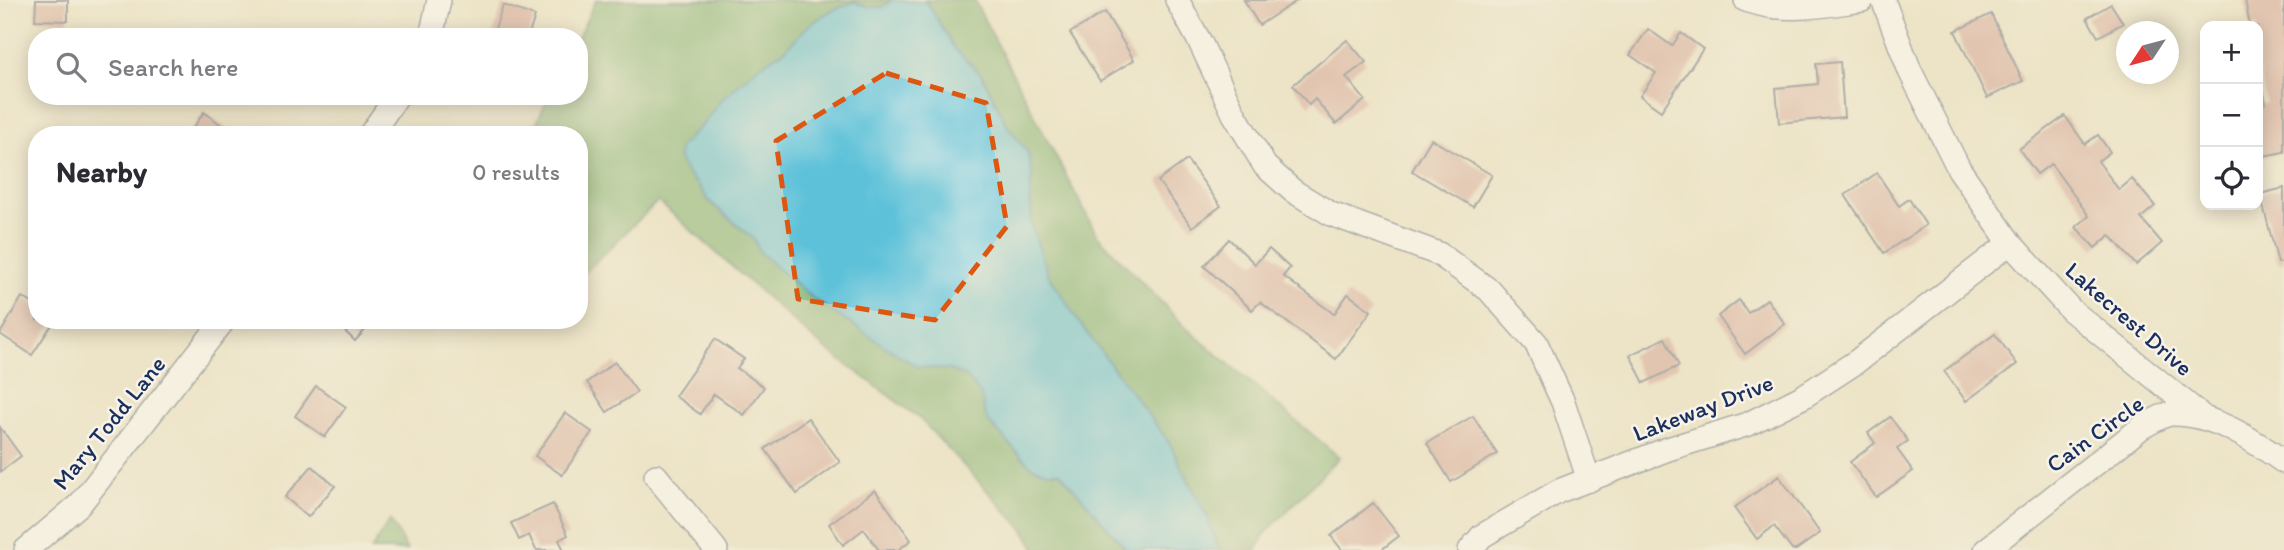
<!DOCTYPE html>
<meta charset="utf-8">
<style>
body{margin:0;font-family:Itim,sans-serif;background:#f2f2f3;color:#2b2b33}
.controls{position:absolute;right:21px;top:21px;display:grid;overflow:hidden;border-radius:14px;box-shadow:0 4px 18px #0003}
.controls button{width:63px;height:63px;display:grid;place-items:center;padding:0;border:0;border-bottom:2px solid #e1e1e2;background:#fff;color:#2b2b33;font:35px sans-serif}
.compass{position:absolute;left:2116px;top:21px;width:63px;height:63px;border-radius:50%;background:#fff;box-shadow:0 4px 18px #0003;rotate:234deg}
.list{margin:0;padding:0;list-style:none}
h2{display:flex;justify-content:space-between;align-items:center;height:91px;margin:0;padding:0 28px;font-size:30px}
h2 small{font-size:23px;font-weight:400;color:#7c7c81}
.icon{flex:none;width:38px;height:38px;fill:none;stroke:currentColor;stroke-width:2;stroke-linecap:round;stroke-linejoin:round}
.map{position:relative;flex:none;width:2284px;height:550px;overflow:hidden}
.search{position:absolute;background:#fff;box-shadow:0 4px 18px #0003;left:28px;top:28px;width:560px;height:77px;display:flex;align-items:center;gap:18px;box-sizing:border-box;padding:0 24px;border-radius:28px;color:#7c7c81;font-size:26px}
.panel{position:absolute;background:#fff;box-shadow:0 4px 18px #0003;left:28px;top:126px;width:560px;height:203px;border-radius:28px}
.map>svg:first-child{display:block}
.forest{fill:#78af6c;stroke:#4a6f65;stroke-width:2}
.water{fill:#5bc1d9;stroke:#3b789c;stroke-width:2}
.building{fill:#d6a197}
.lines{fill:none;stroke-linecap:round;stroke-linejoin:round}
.minor-casing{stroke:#646e83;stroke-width:26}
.minor{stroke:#fff;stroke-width:23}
.marked{fill:none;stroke:#de5710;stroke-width:5;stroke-dasharray:14 9;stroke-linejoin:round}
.labels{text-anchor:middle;stroke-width:5;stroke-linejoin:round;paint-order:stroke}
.street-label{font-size:24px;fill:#1b2f5e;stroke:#f7f3e8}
</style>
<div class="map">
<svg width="2284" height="550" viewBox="0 0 2284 550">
<rect width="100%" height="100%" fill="#f7f3e8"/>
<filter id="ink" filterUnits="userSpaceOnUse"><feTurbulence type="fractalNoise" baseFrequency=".0143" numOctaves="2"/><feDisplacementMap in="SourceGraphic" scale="14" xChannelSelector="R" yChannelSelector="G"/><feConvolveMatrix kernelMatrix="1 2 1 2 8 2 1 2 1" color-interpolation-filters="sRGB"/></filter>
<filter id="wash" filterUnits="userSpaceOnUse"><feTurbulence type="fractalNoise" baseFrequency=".00686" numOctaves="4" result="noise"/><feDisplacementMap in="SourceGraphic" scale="28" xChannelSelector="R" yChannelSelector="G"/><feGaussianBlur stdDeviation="1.57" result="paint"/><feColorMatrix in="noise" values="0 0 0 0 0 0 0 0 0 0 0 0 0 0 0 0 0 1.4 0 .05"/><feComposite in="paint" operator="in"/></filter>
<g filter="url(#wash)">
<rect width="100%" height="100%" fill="#ede4c7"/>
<g class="forest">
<path d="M596,0h297l-11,7h-15l-13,-4 -25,9 -20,13 -24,25 -26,16 -38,34 -17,23 -25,25 8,26 11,11 11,16 45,38 5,12 19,18 125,89 16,9 31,3 15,6 15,17 7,27 31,33 29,19h13l67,78h-90l-14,-21 -103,-110 -102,-76 -160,-142 -79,77v-143h-48l18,-39h30l-1,-59z"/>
<path d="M925,0h49l123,235 88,92 154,130 -75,78 -7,15h-38l-12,-34 -39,-75 -90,-120 -30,-47 -16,-47 -2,-34 2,-16 -4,-24 -20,-26 -26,-52 -28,-27z"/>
<path d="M390,520l17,30h-37h1z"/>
</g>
<path class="water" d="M893,0l34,2 27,46 28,27 26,52 20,26 4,24 -2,16 2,34 16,47 30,47 90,120 39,75 12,34h-92l-67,-78h-13l-15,-5 -14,-14 -31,-33 -7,-27 -15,-17 -15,-6 -31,-3 -16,-9 -88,-58 -37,-31 -19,-18 -5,-12 -45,-38 -11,-16 -11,-11 -8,-15v-11l25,-25 17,-23 38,-34 26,-16 24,-25 20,-13 25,-10 13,5h15z"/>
<g id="blocks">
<g class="building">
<path d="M36,0h32v21l-33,-1z"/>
<path d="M1244,0h54l-39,25z"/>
<path d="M2245,0h39v152l-26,5v-52l8,-2 -8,-39v-38h-8z"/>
<path d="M2111,4l12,19 -25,14 -11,-19z"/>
<path d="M503,5l32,11 -7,21h-36z"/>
<path d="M1105,12l29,48 -34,21 -30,-48z"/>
<path d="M1991,14l32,67 -36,17 -32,-67z"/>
<path d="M1648,29l24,17 9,-13 22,16 -42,62 -21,-15 16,-23 -26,-18z"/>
<path d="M1347,40l19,22 -20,15 19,23 -29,24 -21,-25 -6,6 -16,-20z"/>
<path d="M1840,62l4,55 -65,6 -3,-35 42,-4 -2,-20z"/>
<path d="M204,112l31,23h-47z"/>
<path d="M2065,116l20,28 13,-9 12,17 -12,9 21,29 13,-11 23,27 -14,12 21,25 -26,22 -26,-30 -15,13 -19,-21 13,-11 -38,-52 -14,10 -18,-25z"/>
<path d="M1431,139l61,36 -19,32 -61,-36z"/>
<path d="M1187,160l34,46 -29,21 -34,-46z"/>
<path d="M1877,173l22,33 10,-7 17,26 -42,28 -39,-58z"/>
<path d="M2284,188v74l-6,1 -18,-69z"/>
<path d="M1229,239l26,25 14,-15 21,19 -7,8 51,38 14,-20 23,17 -35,48 -76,-57 -8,8 -48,-44z"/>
<path d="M22,297l15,9v14h18l-23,35 -32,-21z"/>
<path d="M1767,299l18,25 -40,30 -27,-38 21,-16 9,13z"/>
<path d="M333,320h41l-19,21z"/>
<path d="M1995,334l22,30 -51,37 -22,-30z"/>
<path d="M1665,338l14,28 -35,17 -14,-28z"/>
<path d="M715,339l29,20 -7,9 27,19 -20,28 -30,-21 -14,20 -25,-18z"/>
<path d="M615,362l22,30 -30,20 -20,-30z"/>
<path d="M316,386l30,21 -21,30 -30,-21z"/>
<path d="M565,413l27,19 -30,43 -27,-19z"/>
<path d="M1473,416l24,38 -46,28 -24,-39z"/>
<path d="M1890,417l18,24 -11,8 16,22 -37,26 -26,-35 25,-19 -7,-10z"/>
<path d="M808,418l32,44 -43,32 -32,-45z"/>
<path d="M0,427l21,29 -21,16z"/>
<path d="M312,466l23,20 -27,31 -23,-20z"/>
<path d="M1779,476l41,57 -24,17h-4l-18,-24 -17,13 -23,-31z"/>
<path d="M875,490l36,50 -13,10h-19l-15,-21 -21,16 -14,-21z"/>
<path d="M1373,503l26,33 -18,14h-39l-11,-14z"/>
<path d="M553,504l15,31 -9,5 5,10h-28l-7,-15 -10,5 -8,-17z"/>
</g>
</g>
</g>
<g filter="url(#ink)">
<use href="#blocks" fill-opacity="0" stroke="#646e83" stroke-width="2"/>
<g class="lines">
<g class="minor-casing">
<g id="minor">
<path d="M1177,0l24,44 33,70 31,52 28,25 38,23 108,40 50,36 47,53 27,59 26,78"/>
<path d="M1746,0c36,14 79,5 116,0"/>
<path d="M1883,0l27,71 49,98 51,74 61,67 133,108"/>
<path d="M431,37l8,-37"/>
<path d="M370,135l27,-39"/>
<path d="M656,476l60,74"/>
<path d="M26,550l54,-46 144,-184"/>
<path d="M1470,550l12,-14 77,-45 109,-42 80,-25 56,-28 52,-34 154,-119"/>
<path d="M1986,550l156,-123c9,-4 21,-13 30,-13 41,-1 81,26 112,48"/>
</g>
</g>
<use href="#minor" class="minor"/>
</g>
</g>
<path d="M0 0H2284V550H0ZM886,73l100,30 21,123 -72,94 -137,-21 -22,-158z" fill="#ede4c7" fill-opacity=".55" fill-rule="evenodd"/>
<path class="marked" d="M886,73l100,30 21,123 -72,94 -137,-21 -22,-158z"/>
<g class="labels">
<g class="street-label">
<text transform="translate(2129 319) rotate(41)" y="8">Lakecrest Drive</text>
<text transform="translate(1703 408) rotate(-21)" y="8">Lakeway Drive</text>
<text transform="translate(109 423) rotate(-51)" y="8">Mary Todd Lane</text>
<text transform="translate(2095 434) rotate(-36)" y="8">Cain Circle</text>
</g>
</g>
</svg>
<div class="controls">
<button>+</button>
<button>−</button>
<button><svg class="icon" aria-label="locate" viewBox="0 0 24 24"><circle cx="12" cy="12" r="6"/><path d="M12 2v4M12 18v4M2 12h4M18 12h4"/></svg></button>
</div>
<svg class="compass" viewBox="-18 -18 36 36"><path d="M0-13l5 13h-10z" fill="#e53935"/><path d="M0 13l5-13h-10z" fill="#7c7c81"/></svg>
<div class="search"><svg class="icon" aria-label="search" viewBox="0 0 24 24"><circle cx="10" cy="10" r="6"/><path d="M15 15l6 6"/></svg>Search here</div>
<section class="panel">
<h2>Nearby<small>0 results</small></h2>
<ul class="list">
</ul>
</section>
</div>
